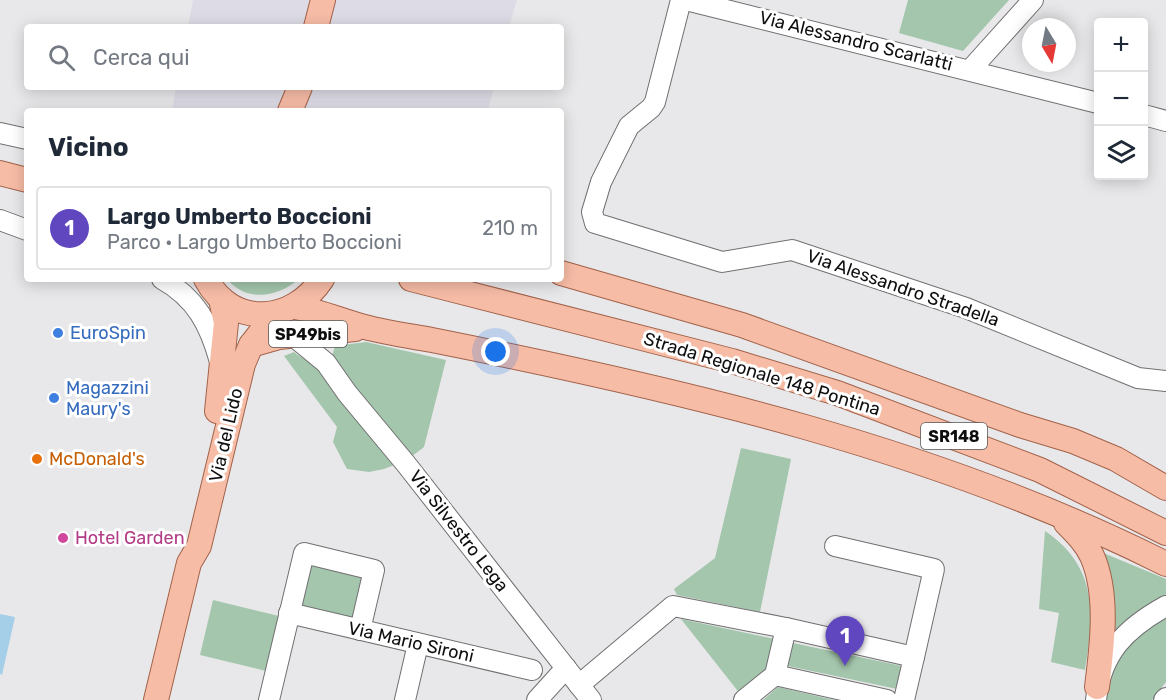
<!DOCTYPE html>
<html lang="it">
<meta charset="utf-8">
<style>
body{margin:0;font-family:Rubik,sans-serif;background:#f2f2f3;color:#1f2937}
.controls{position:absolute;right:18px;top:18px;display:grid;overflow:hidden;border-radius:6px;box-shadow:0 3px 15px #0003}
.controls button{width:54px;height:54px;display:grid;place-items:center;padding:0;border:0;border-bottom:2px solid #e0e1e3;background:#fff;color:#1f2937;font:30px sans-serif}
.compass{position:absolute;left:1022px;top:18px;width:54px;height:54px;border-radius:50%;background:#fff;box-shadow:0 3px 15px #0003;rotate:170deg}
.you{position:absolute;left:496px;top:352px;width:21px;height:21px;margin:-15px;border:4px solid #fff;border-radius:50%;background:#1a73e8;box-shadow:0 0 0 9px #1a73e833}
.badge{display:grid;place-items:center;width:39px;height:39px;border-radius:50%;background:#6046bf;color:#fff;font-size:20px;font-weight:700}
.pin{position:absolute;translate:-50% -50px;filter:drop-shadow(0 2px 3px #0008)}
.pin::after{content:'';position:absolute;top:32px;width:21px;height:18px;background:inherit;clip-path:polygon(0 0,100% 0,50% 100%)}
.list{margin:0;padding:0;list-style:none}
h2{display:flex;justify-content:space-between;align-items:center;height:78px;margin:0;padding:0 24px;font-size:26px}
h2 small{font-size:20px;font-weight:400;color:#747a83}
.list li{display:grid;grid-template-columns:39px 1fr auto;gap:18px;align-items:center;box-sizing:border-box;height:84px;margin:0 12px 12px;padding:0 12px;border:2px solid #e0e1e3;border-radius:6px}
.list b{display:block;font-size:22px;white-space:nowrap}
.list p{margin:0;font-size:20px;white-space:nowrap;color:#747a83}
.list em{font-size:20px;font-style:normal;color:#747a83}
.icon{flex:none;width:33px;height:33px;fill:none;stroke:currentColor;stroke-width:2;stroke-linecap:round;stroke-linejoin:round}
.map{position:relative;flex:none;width:1166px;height:700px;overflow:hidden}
.search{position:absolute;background:#fff;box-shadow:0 3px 15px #0003;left:24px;top:24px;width:540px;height:66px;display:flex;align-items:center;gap:15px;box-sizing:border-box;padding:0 21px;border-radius:6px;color:#747a83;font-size:22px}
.panel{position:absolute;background:#fff;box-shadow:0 3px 15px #0003;left:24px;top:108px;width:540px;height:174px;border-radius:6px}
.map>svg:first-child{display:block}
.built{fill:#dddce6}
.green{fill:#a4c6ac}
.water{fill:#a5cee8}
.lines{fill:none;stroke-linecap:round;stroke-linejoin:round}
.minor-casing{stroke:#707072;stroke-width:22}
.major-casing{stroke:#a2624a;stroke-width:26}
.minor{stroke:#fff;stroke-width:20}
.major{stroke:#f7bca6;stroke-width:24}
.shop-dot{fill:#3f7fe0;stroke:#fff;stroke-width:2}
.food-dot{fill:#e8710a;stroke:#fff;stroke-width:2}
.hotel-dot{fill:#d1479c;stroke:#fff;stroke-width:2}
.labels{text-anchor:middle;stroke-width:6;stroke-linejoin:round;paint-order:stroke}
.shield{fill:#fff;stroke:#565657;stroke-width:1.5}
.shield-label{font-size:16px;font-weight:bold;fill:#0e0e0f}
.street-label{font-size:18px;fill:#0e0e0f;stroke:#fff}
.shop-label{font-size:18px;fill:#366cbe;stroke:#fff;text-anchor:start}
.food-label{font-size:18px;fill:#c56008;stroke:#fff;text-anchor:start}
.hotel-label{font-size:18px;fill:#b23c85;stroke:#fff;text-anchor:start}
</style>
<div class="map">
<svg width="1166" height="700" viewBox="0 0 1166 700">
<rect width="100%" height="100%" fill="#e8e8ea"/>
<g class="built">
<path d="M193,0h324l-8,27h-321z"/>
<path d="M176,87h318l-6,24h-316z"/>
</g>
<g class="green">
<path d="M908,0h101l-46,51 -64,-18z"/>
<path d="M227,279h72c-21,18 -52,24 -72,0z"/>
<path d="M366,342l80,18 -22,87 -17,13 -23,9 -15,3 -22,-3 -14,-27 4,-15 -53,-71 10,-4c13,11 22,11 37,7l4,-13z"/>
<path d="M741,448l50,11 -31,153 -83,-17 -3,-6 41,-31z"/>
<path d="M1045,531c52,35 50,83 40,139l-34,-8 8,-49 -20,-4z"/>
<path d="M1089,547l77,32v26l-54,43z"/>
<path d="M312,563l54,13 -10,44 -55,-13z"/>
<path d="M213,600l66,16 -13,55 -66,-16z"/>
<path d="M1166,617v65l-14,18h-47c10,-39 21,-68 61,-83z"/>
<path d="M681,619l94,20 -7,32 -27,24z"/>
<path d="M793,643l109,23 -5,23 -109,-23z"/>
<path d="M778,687l56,13h-71z"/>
</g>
<path class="water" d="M0,614l15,3 -13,58 -2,-1z"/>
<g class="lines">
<g class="minor-casing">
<g id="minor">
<path d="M681,0l-26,102 -4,6 -22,18 -28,56 -9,30 3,11 127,39 70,-12 174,58 172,70 28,3"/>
<path d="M686,0l412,103"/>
<path d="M971,69l62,-69"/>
<path d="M1144,115l22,6"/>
<path d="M0,133l27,6"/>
<path d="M0,220l27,10"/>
<path d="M162,279c34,19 48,46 58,83"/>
<path d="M292,335l34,28 21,30 59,71 185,236"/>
<path d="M835,546l99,23 -20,88"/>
<path d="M289,613l243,57"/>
<path d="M579,685l94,-79 113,22"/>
<path d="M269,700l35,-147 70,17 -14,60"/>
<path d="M405,700l13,-56"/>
<path d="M537,700l29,-32"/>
<path d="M744,700l31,-25"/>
<path d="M887,700l-112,-25 11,-47 128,29 -10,43"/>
<path d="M1096,700c5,-47 30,-72 70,-94"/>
<path d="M1164,700l2,-2"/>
</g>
</g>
<g class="major-casing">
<g id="major">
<path d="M316,27l7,-27"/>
<path d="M290,111l10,-24"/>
<path d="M0,173l27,7"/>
<path d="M561,273l181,52 278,100 53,16 43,18 50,29"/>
<path d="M206,279c27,50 87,44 116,0"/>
<path d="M411,279l321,82 105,32 203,77 126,63"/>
<path d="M295,307c24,4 47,14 70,20 22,6 45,9 67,13 250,50 506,109 734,224"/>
<path d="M251,345l28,-8 76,-8"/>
<path d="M217,411l9,-88 -5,-24"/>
<path d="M1066,523c10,10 20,20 26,33 17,38 10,91 5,131"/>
<path d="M156,700l33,-137 10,-17 44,-182 8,-19 24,-31"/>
</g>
</g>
<use href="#minor" class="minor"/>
<use href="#major" class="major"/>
</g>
<g class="shop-dot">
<circle cx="58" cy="333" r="6"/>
<circle cx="54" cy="398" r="6"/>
</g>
<circle class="food-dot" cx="37" cy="459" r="6"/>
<circle class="hotel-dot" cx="63" cy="538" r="6"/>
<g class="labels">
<g class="shield">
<rect x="269" y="321" width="78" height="26" rx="4.5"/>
<rect x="921" y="423" width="66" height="26" rx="4.5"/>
</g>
<g class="shield-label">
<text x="308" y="340">SP49bis</text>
<text x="954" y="442">SR148</text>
</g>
<g class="street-label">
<text transform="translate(856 41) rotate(14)" y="6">Via Alessandro Scarlatti</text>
<text transform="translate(903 288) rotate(19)" y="6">Via Alessandro Stradella</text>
<text transform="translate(762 374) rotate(17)" y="6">Strada Regionale 148 Pontina</text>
<text transform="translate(226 435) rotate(-77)" y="6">Via del Lido</text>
<text transform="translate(459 531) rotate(52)" y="6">Via Silvestro Lega</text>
<text transform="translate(411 642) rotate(13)" y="6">Via Mario Sironi</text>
</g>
<g class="shop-label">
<text x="70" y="339">EuroSpin</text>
<text x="66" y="394">Magazzini<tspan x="66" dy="21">Maury's</tspan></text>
</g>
<g class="food-label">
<text x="49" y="465">McDonald's</text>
</g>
<g class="hotel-label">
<text x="75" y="544">Hotel Garden</text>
</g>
</g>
</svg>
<div class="controls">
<button>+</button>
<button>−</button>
<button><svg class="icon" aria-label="layers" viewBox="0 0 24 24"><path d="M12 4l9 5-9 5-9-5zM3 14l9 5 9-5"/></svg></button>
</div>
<svg class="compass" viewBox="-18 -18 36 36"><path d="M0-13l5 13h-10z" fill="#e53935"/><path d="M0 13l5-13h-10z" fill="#747a83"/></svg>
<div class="you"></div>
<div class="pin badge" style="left:845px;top:666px">1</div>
<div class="search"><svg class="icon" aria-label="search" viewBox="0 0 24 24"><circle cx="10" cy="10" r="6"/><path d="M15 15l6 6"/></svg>Cerca qui</div>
<section class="panel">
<h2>Vicino<small></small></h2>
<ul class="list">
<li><span class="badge">1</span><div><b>Largo Umberto Boccioni</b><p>Parco · Largo Umberto Boccioni</p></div><em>210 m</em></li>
</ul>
</section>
</div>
